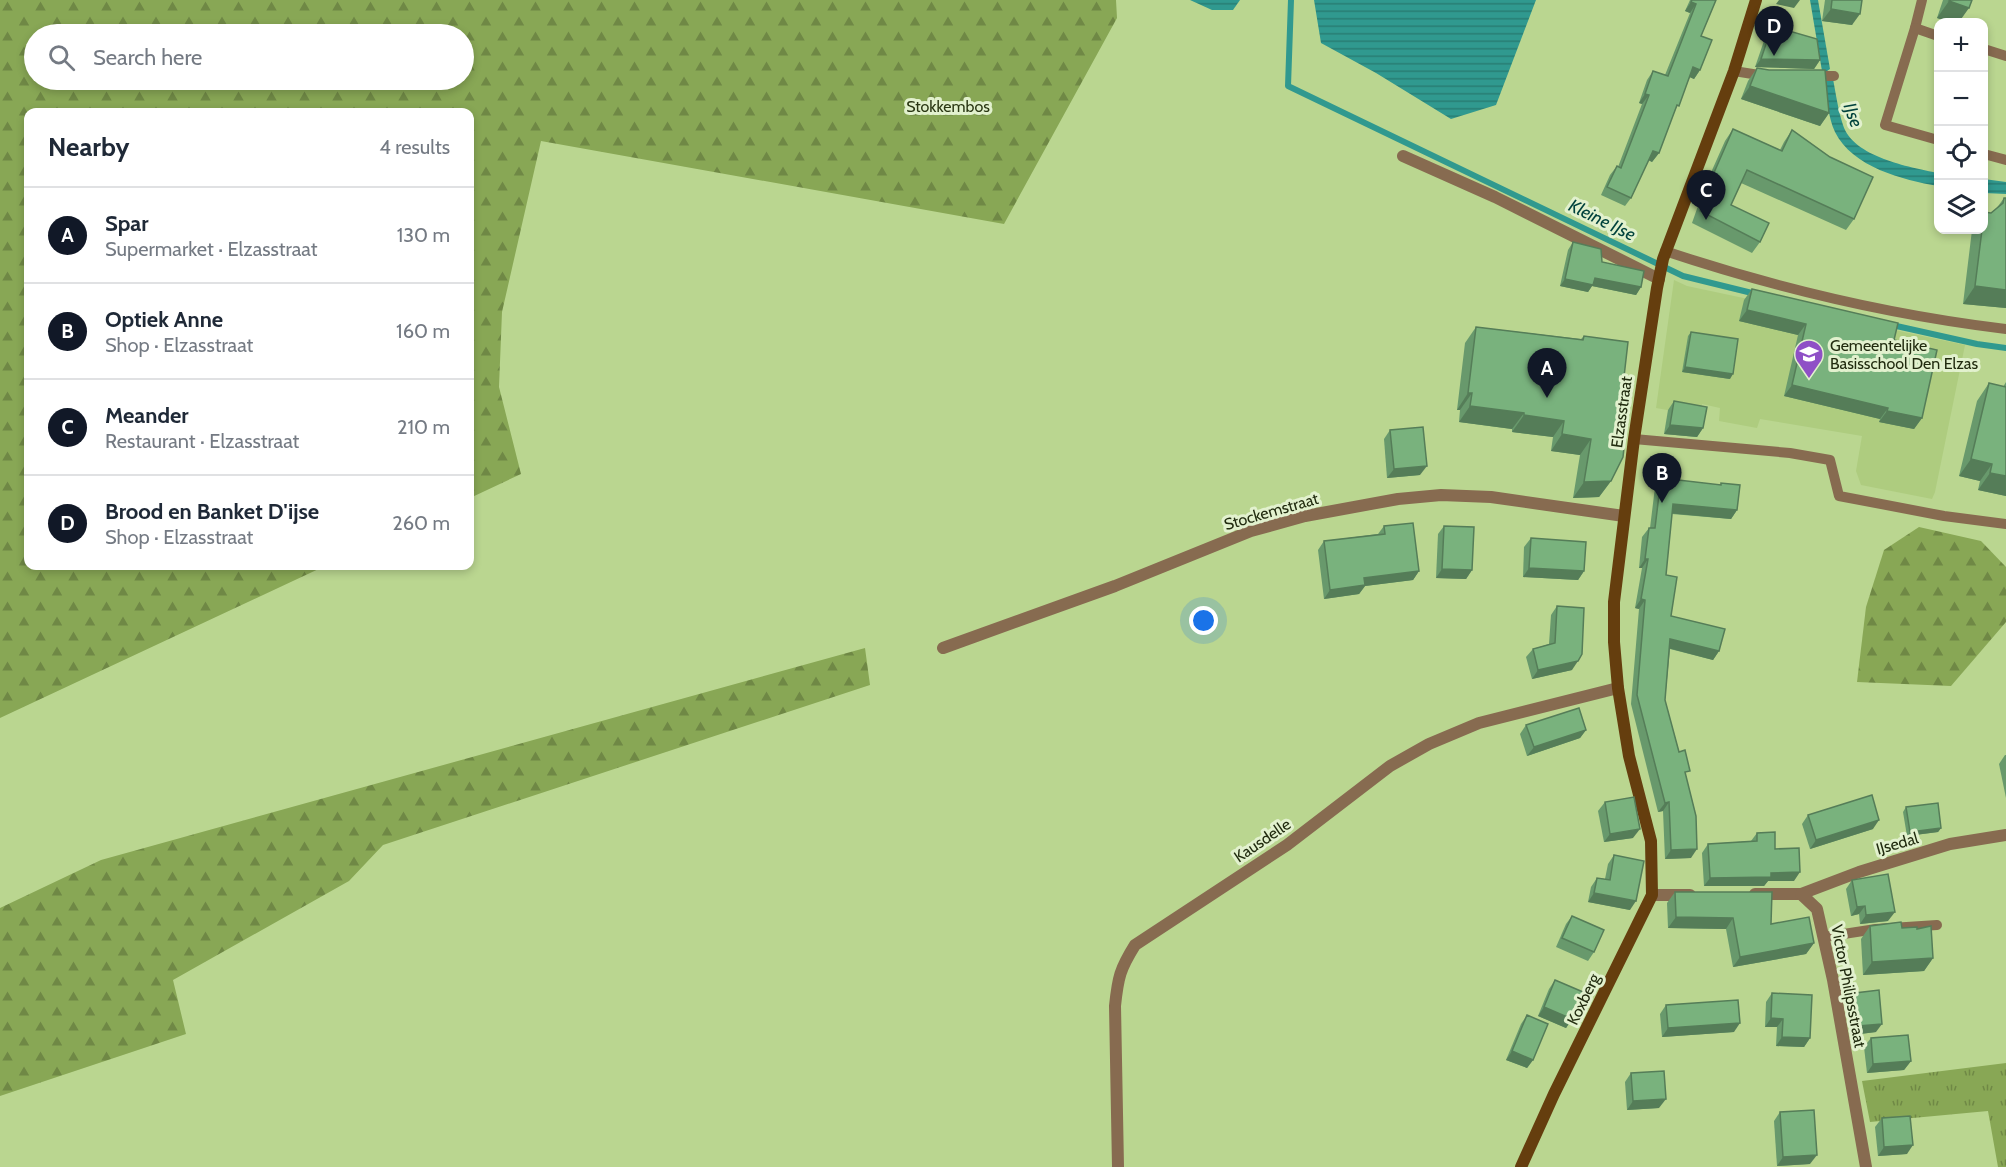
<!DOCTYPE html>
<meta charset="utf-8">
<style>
body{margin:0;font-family:Cabin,sans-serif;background:#f6f6f7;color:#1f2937}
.controls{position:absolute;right:18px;top:18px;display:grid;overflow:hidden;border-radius:12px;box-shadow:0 3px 9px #0003}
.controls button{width:54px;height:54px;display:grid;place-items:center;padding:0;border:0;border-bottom:2px solid #e0e1e3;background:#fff;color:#1f2937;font:30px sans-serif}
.you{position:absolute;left:1204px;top:621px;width:21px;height:21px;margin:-15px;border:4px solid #fff;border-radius:50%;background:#1a73e8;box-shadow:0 0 0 9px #1a73e833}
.badge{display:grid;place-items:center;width:39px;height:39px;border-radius:50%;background:#111827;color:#fff;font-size:20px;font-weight:700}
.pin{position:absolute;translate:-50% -50px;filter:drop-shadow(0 2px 3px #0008)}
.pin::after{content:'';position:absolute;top:32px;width:21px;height:18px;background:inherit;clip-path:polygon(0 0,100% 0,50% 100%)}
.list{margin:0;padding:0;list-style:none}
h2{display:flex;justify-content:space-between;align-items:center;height:78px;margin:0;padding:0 24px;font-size:26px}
h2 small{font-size:20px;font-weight:400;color:#747a83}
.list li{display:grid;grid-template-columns:39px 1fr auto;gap:18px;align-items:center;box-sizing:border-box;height:96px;padding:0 24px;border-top:2px solid #e0e1e3}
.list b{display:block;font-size:22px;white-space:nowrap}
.list p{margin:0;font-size:20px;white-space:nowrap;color:#747a83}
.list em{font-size:20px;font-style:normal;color:#747a83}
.icon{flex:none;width:33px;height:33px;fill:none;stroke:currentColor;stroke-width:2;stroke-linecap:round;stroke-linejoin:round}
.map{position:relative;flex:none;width:2006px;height:1167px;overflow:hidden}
.search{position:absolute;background:#fff;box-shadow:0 3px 9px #0003;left:24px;top:24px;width:450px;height:66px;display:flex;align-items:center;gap:15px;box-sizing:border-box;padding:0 21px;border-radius:33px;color:#747a83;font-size:22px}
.panel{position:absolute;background:#fff;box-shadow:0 3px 9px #0003;left:24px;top:108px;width:450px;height:462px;border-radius:12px}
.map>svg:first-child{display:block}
.built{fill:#aecc7f}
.grass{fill:url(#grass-tufts)}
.forest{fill:url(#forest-firs);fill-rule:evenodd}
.water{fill:url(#water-rules)}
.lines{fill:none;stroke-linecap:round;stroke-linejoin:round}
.stream{stroke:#30998f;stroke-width:6}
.lane{stroke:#876b50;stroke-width:10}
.street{stroke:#876b50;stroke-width:12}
.secondary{stroke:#653e0e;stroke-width:12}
.wall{fill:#68996c}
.shaded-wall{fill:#557d58}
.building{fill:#79b27d;stroke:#557d58;stroke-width:1.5}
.labels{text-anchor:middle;stroke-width:6;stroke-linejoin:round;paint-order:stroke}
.park-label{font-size:16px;fill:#2a3713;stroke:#e2f1ce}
.poi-label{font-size:16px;fill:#212b0f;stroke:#e2f1ce;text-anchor:start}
.street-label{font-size:16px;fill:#212b0f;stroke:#e2f1ce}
.water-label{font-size:18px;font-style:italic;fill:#00423c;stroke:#e2f1ce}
</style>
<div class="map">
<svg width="2006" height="1167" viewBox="0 0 2006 1167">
<defs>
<pattern id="grass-tufts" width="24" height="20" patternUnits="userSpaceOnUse" patternTransform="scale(1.5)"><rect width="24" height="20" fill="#88a755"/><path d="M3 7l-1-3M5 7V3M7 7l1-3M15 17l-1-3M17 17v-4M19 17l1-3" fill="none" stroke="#6f8845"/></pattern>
<pattern id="forest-firs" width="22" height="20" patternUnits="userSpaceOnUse" patternTransform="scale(1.5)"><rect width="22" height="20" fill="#88a755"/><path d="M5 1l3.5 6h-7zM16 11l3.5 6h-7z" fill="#6f8845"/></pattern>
<pattern id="water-rules" width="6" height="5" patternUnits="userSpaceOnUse" patternTransform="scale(1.5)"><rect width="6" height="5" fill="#30998f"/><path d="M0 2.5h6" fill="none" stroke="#287d73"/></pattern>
</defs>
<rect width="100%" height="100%" fill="#bad690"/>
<path class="built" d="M1674,280l13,6 278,59 -30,147 -3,7 -71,-14 -5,-14 6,-35 -102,-17 -3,9 -38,-7 1,-13 -18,-4 -1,12 -45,-8z"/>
<path class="grass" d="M2006,1063v104h-8l-10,-56 -118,11 -8,-41z"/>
<g class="forest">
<path d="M0,0h1116l1,18 -113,206 -463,-83 -39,171 -3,75 22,87 -51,24v-386h-442v454h297l-325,152zM34,34h430v46h-430z"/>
<path d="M1919,527l62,14 25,26v55l-55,64 -94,-4 9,-75 18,-57z"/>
<path d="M865,648l5,37 -487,160 -34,36 -176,99 13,54 -186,62v-188l101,-48z"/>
</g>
<g class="water">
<path d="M1190,0h50l-7,10h-21z"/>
<path d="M1314,0h222l-40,105 -45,14 -75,-46 -55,-30z"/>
<path d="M1810,0h8l12,69 -3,2h-5z"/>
<path d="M1833,79c3,15 5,31 10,46 10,32 66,42 95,48v13c-35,-6 -86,-19 -103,-54 -7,-15 -8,-35 -12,-50z"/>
<path d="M1984,179l22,3v12l-22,-1z"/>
</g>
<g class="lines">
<g class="stream">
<path d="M1291,0l-3,86 395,190 73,18"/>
<path d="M1892,325l85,19 29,4"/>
</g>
<g class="lane">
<path d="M1922,0l-7,28 -30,97 53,15"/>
<path d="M1915,28l23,8"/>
<path d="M1984,49l22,7"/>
<path d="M1734,71l31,5"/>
<path d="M1814,76h20"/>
<path d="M1984,154l22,6"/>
<path d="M1665,251c111,37 225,64 341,78"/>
<path d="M1634,439l156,14 40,7 9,36 105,20 62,8"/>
<path d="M1824,937l52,-8 61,-4"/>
</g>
<g class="street">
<path d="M1403,156l92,41 164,82"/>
<path d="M943,648l172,-62 136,-55 54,-15 93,-17 43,-4 50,2 133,19"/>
<path d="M1755,894h46l58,-22 91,-28 56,-9"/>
<path d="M1801,894l16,15 16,71 33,187"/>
<path d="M1652,895h38"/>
<path d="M1118,1167l-3,-161c3,-29 5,-37 20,-61l152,-100 103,-79 39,-22 50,-21 139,-35"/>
</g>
<path class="secondary" d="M1521,1167l33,-73 98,-199 -1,-54 -22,-85 -11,-68 -4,-46v-40l20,-163 23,-151 6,-29 71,-188 22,-71"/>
</g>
<g class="wall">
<path d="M1690,0h26l-15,36 -1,34 -6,9 -4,-2 -16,36 -15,40 -7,9 -4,-2 -17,38 -6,8 -24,-11 9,-20 7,-9 1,1 24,-63 -3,-1 8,-23 6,-9 12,4 25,-62 -5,-2z"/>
<path d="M1825,0h37l-10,25 -30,-4z"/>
<path d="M1943,0h29l-13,22h-10l-12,-4z"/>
<path d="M1772,26l48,34 -6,9 -59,-2 11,-32z"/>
<path d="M1757,68l72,45 -9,13 -79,-27 7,-18z"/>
<path d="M1733,129l47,21 4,-8 8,-12 62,89 -8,11 -105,-47 -10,22 29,37 -8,11 -60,-30 13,-37 20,-45z"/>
<path d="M2004,198h2v110l-43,-4 9,-74h11l8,-17 5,-4z"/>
<path d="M1573,242l29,20 39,25 -5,8 -44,-9 -4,6 -28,-6 8,-36z"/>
<path d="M1752,289l142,51 28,78 -8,11 -35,-7 1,-3 -96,-23 14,-61 -59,-14 5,-21z"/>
<path d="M1476,327l105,12 3,-3 27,145 -12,16 -26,1 7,-43 -29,-4 2,-14 -41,-5v-3l-53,-7 1,-12h-3l8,-67z"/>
<path d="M1691,332l39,47 -48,-7 6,-36z"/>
<path d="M2006,382v114l-28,-6 2,-9 -21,-5 18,-75 12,-18 14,4z"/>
<path d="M1674,401l29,27 -6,9 -33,-3 4,-24z"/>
<path d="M1390,430l30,45 -33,3 -3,-39z"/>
<path d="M1661,478l59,7 1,-2 16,27 -6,9 -59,-5 -6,61 5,41 48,35 -6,9 -43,-11 -5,51 21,77 5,81 -26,1 -2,-48 -5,1 -27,-108 8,-95 -4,-1 7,-40h-3l3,-31 7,-9h1l5,-41z"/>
<path d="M1384,526l35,45 -6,9 -48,6 -6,8 -35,5 -6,-49 6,-9 54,-7z"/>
<path d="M1444,526l28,44 -6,9 -30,-1 2,-44z"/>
<path d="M1531,538l53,33 -6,9 -55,-3 1,-30z"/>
<path d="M1557,606l15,64 -40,9 -6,-22 7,-8 16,-5 2,-29z"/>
<path d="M1526,725l60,5 -6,8 -53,18 -7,-22z"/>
<path d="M2005,755h1v43l-7,-34z"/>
<path d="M1605,802l28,36 -29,4 -6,-31z"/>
<path d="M1906,807l35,21 -3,4 -31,4 -4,-24z"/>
<path d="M1808,815l65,14 -63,20 -8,-25z"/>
<path d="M1757,833l18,16 19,32h-26l-4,5h-60l-2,-33 6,-9 43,-3z"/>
<path d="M1614,855l16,55 -42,-8 3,-15 6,-9 8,1 3,-15z"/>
<path d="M1852,880l36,41 -28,3 -1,-10 -8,2 -5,-27z"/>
<path d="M1675,892l96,32 43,19 -8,11 -73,13 -7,-38 -58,-1 -1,-25z"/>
<path d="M1572,916l22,36 -6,9 -32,-14 10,-23z"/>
<path d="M1870,926l32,2 31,30 -9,13 -61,4 -2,-36z"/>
<path d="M1555,980l17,39 -6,9 -28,-12 11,-27z"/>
<path d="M1772,993l38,45 -6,9 -28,-1 1,-19h-12l1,-25z"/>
<path d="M1855,993l21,39 -24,3 -4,-33z"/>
<path d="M1666,1005l68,27 -72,5 -2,-23z"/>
<path d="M1527,1015l6,45 -6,8 -21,-8 15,-36z"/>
<path d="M1871,1038l40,23 -7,9 -37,3 -3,-26z"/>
<path d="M1631,1073l28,35 -32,2 -2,-28z"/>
<path d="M1780,1112l30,52 -33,2 -3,-45z"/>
<path d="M1882,1118l25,36 -29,2 -3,-29z"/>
</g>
<g class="shaded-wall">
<path d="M1779,0h21l-6,8 -18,-4z"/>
<path d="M1949,1l20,7 -10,14h-10l-12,-4z"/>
<path d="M1691,2l5,2 -6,9 -5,-2z"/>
<path d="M1831,9l29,5 -8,11 -30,-4z"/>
<path d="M1761,59l59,1 -6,9 -59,-2z"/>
<path d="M1693,67l7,3 -6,9 -7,-3z"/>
<path d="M1750,86l79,27 -9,13 -79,-27z"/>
<path d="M1645,94l4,1 -7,9 -3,-1z"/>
<path d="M1653,151l6,2 -7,9 -5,-3z"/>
<path d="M1595,278l46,9 -5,8 -44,-9 -4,6 -28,-6 5,-7z"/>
<path d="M1975,286l31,4v18l-43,-4z"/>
<path d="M1747,310l59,14 -8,11 -59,-14z"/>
<path d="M1685,367l48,7 -3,5 -48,-7z"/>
<path d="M1792,385l96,23 -8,11 -96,-23z"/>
<path d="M1468,393h4l-12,17h-3z"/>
<path d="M1470,406l54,7 -12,16 -53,-7z"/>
<path d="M1887,411l35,7 -8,11 -35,-7z"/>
<path d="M1524,415l40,6 -11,16 -41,-5z"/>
<path d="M1670,425l33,3 -6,9 -33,-3z"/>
<path d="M1562,434l29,5 -11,16 -29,-4z"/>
<path d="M1971,459l21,5 -12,17 -21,-5z"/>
<path d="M1427,466l-7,9 -33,3 7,-9z"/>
<path d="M1990,473l16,3v20l-28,-6z"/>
<path d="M1611,481l-12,16 -26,1 11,-16z"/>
<path d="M1673,504l64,6 -6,9 -64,-6z"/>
<path d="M1645,559h3l-6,9h-3z"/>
<path d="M1529,568l55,3 -6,9 -55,-3z"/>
<path d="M1442,569l30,1 -6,9 -30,-1z"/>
<path d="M1419,571l-6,9 -48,6 -6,8 -35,5 6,-9 34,-12z"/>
<path d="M1641,599l4,1 -6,9 -4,-1z"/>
<path d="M1670,639l49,12 -6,9 -49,-13z"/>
<path d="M1578,661l-6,9 -40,9 6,-9z"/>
<path d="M1586,730l-6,8 -53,18 7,-9z"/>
<path d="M1669,802l-6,9 -5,1 7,-9z"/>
<path d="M1879,820l-6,9 -63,20 6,-9z"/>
<path d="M1941,828l-3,4 -31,4 3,-4z"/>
<path d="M1640,829l-7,9 -29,4 6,-8z"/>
<path d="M1697,849l-6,9 -26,1 6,-9z"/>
<path d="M1800,872l-6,9h-26l-4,5h-60l6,-8 61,-5z"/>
<path d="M1594,893l42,8 -6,9 -42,-8z"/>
<path d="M1865,906l-6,8 -8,2 6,-9z"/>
<path d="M1895,912l-7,9 -28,3 6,-9z"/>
<path d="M1676,917l57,1 -7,11 -58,-1z"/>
<path d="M1814,943l-8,11 -73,13 7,-10z"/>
<path d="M1933,958l-9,13 -61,4 9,-13z"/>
<path d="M1544,1007l28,12 -6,9 -28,-12z"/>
<path d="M1771,1018l12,1 -6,8h-12z"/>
<path d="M1740,1023l-6,9 -72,5 6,-9z"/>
<path d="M1882,1024l-6,8 -24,3 6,-9z"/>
<path d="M1782,1037l28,1 -6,9 -28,-1z"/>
<path d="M1512,1051l21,9 -6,8 -21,-8z"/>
<path d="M1911,1061l-7,9 -37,3 6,-9z"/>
<path d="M1666,1099l-7,9 -32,2 6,-9z"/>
<path d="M1913,1145l-6,9 -29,2 6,-9z"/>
<path d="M1817,1155l-7,9 -33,2 6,-9z"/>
</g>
<g class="building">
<path d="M1692,0h24l-15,36 11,4 -12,30 -7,-3 -14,39 -2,-1 -18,48 -6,-2 -22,47 -24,-11 10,-21 4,2 28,-73 -4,-1 8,-23 15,5 28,-72 -5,-2z"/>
<path d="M1832,0h30l-2,14 -29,-5z"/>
<path d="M1950,0h22l-3,8 -20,-7z"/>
<path d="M1772,26l45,13 3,21 -59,-1z"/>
<path d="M1757,68l12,2h56l4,43 -79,-27z"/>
<path d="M1733,129l49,22 10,-21 38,27 43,20 -19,42 -107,-49 -16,35 38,18 -9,19 -60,-31 13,-36z"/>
<path d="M2004,198h2v92l-31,-4 7,-56h1l1,-18 7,1 12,-10z"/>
<path d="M1573,242l28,7 1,13 42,9 -3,16 -46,-9 -2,7 -28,-6z"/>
<path d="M1752,289l146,34 -4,17 43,10 -15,68 -35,-7 1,-3 -96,-23 14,-61 -59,-14z"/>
<path d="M1476,327l107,13 1,-4 44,6 -10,87 8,1 -3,27 -12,24 -27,1 7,-43 -29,-5 2,-13 -40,-6v-2l-54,-7 2,-13h-4z"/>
<path d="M1691,332l47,7 -5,35 -48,-7z"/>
<path d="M1989,383l17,4v89l-16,-3 2,-9 -21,-5z"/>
<path d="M1674,401l33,6 -4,21 -33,-3z"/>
<path d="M1423,427l4,39 -33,3 -4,-39z"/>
<path d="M1661,478l60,7v-2l19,2 -3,25 -64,-6 -7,71 11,2 -6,39 54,13 -6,22 -49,-12 -5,61 14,52 6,-2 5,21 -5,1 11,44 1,33 -26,1 -2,-48 -4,1 -28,-108 8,-95 -4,-1 7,-40h-3l4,-31h6z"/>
<path d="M1413,523l6,48 -55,7 1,7 -35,5 -6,-49 61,-7 -1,-8z"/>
<path d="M1444,526l30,1 -2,43 -30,-1z"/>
<path d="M1531,538l55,4 -2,29 -55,-3z"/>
<path d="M1557,606l27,2 -2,46 -4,7 -40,9 -5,-21 22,-6z"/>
<path d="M1579,708l7,22 -52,17 -8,-22z"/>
<path d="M1872,795l7,25 -63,20 -8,-25z"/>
<path d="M1634,797l6,32 -30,5 -5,-32z"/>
<path d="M1938,803l3,25 -31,4 -4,-25z"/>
<path d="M1775,832v17l24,-1 1,24 -29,1v4l-61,1 -2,-34 49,-3v-8z"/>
<path d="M1614,855l30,6 -8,40 -42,-8 3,-15 13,2z"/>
<path d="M1888,874l7,38 -29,3 -1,-9 -8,1 -5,-27z"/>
<path d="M1675,892h97l-1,32 38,-7 5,26 -74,14 -7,-39 -57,-1z"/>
<path d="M1572,916l32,14 -10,22 -32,-14z"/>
<path d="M1901,922l1,6 15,-1v2l14,-3 2,32 -61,4 -2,-36z"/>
<path d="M1555,980l28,12 -11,27 -28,-12z"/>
<path d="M1879,990l3,34 -24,2 -3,-33z"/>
<path d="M1772,993l40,2 -2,43 -28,-1 1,-18 -12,-1z"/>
<path d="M1738,1000l2,23 -72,5 -2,-23z"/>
<path d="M1527,1015l21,9 -15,36 -21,-9z"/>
<path d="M1908,1035l3,26 -38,3 -2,-26z"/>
<path d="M1664,1071l2,28 -33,2 -2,-28z"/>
<path d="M1814,1110l3,45 -34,2 -3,-45z"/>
<path d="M1910,1116l3,29 -29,2 -2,-29z"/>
</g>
<defs>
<g id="school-pin" transform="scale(1.5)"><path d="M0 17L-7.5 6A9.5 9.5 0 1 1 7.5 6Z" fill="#8f50c6" stroke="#e2f1ce"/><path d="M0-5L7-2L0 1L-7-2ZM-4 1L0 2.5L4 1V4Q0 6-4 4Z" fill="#fff"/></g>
</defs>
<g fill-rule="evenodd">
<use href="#school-pin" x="1809" y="354"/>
</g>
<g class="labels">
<g class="park-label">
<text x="948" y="112">Stokkembos</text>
</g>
<g class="poi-label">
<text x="1830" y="351">Gemeentelijke<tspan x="1830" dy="18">Basisschool Den Elzas</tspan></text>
</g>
<g class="street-label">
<text transform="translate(1621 412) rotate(-82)" y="6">Elzasstraat</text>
<text transform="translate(1271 511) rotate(-16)" y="6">Stockemstraat</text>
<text transform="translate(1262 840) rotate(-34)" y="6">Kausdelle</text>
<text transform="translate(1897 843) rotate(-16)" y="6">IJsedal</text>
<text transform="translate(1849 986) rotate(79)" y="6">Victor Philipsstraat</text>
<text transform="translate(1583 999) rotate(-64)" y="6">Koxberg</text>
</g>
<g class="water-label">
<text transform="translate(1853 115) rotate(70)" y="6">IJse</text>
<text transform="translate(1602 220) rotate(26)" y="6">Kleine IJse</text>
</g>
</g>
</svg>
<div class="controls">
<button>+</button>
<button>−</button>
<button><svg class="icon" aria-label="locate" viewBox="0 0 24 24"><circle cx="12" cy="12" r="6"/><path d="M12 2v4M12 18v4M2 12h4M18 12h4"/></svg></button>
<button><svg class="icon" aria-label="layers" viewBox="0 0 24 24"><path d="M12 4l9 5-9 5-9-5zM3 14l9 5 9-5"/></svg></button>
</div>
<div class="you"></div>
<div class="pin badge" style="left:1547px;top:398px">A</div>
<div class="pin badge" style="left:1662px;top:503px">B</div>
<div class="pin badge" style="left:1706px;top:220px">C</div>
<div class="pin badge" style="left:1774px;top:56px">D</div>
<div class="search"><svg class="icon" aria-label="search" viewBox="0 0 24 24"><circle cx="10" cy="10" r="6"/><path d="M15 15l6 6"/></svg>Search here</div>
<section class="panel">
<h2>Nearby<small>4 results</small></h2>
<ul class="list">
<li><span class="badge">A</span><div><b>Spar</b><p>Supermarket · Elzasstraat</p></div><em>130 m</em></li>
<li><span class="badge">B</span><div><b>Optiek Anne</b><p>Shop · Elzasstraat</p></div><em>160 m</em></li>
<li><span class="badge">C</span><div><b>Meander</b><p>Restaurant · Elzasstraat</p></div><em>210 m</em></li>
<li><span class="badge">D</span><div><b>Brood en Banket D'ijse</b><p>Shop · Elzasstraat</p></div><em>260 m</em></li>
</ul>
</section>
</div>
